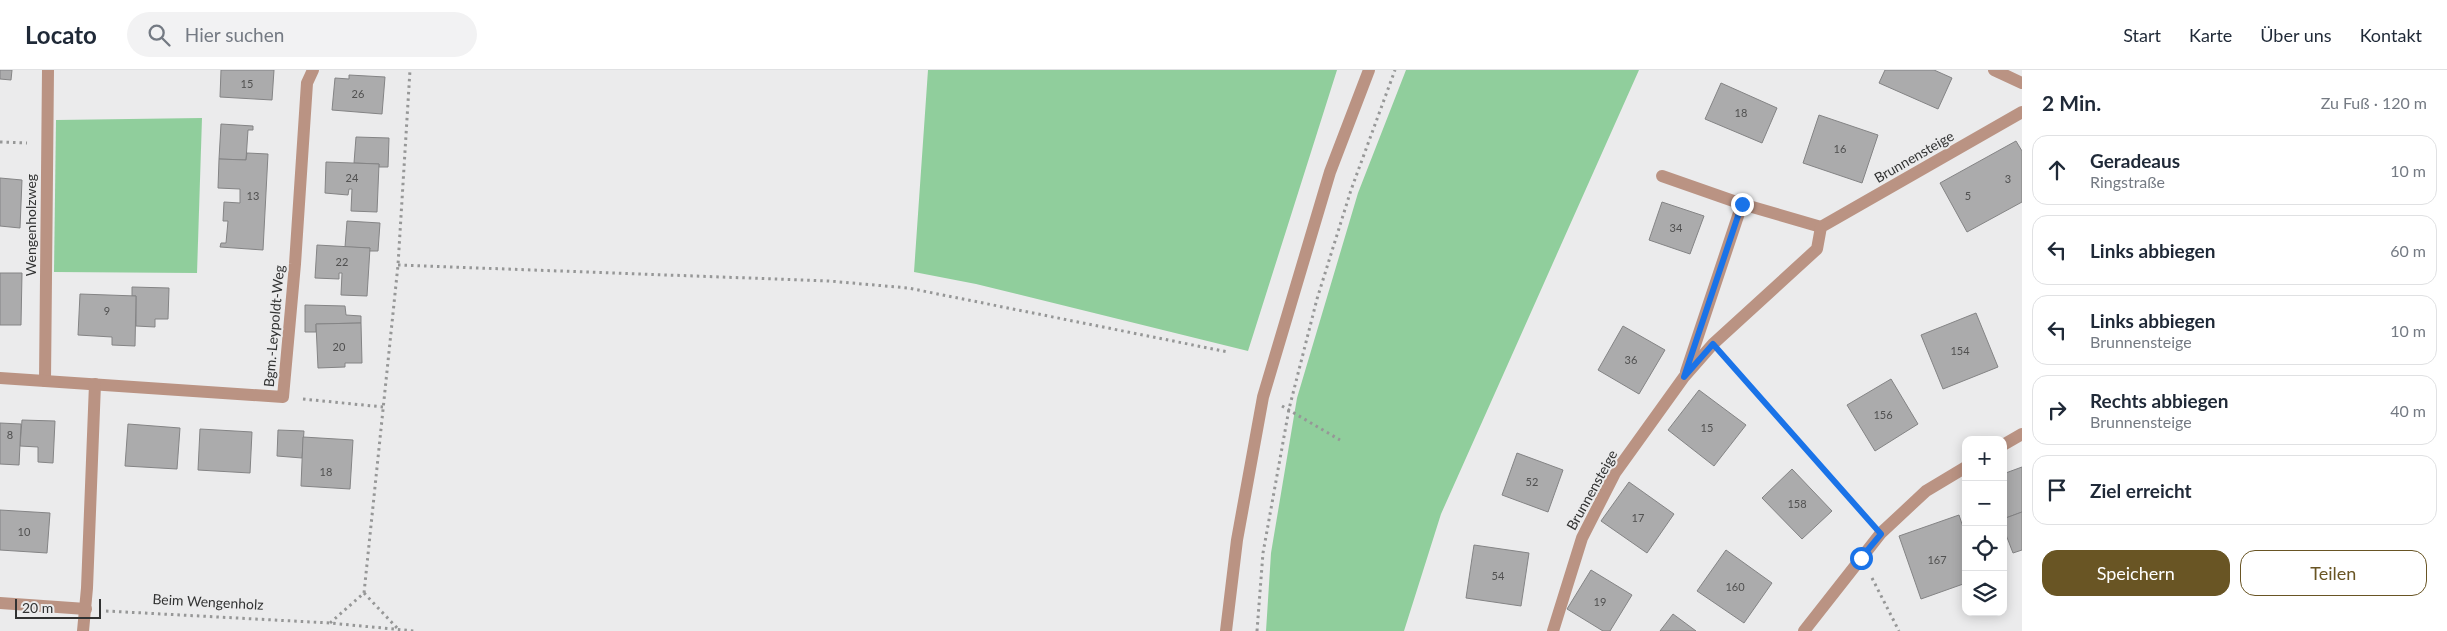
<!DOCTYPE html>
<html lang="de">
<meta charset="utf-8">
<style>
body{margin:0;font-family:Lato,sans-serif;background:#f2f2f3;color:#1f2937}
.controls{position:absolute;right:15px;bottom:15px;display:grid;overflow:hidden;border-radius:10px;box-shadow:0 2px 12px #0003}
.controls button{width:45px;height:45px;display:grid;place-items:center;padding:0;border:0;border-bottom:1px solid #e0e1e3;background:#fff;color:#1f2937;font:25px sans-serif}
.scale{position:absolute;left:15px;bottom:12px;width:86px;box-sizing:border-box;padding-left:5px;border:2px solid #313232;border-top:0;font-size:14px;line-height:18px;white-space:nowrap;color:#313232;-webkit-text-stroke:4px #ebebec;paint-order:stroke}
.stop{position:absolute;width:15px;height:15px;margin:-11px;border:4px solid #1a73e8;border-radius:50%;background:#fff}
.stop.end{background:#1a73e8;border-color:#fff;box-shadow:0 1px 5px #0008}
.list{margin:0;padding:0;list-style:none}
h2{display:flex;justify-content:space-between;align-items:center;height:65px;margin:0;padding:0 20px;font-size:21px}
h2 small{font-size:16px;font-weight:400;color:#747a83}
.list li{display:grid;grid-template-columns:32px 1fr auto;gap:15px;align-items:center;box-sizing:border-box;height:70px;margin:0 10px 10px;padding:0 10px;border:1px solid #e0e1e3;border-radius:15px}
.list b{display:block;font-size:19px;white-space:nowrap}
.list p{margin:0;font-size:16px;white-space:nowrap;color:#747a83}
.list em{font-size:16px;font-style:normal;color:#747a83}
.actions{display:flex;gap:10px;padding:15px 20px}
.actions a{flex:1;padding:11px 0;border:1px solid #695524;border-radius:15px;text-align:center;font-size:18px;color:#695524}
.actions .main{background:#695524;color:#fff}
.icon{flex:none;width:28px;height:28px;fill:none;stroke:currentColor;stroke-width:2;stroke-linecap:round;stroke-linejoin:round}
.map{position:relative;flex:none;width:2022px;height:561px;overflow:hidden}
header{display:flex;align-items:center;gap:30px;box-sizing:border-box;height:70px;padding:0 25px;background:#fff;border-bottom:1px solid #e0e1e3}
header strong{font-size:24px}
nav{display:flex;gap:28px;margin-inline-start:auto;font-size:18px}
.search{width:350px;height:45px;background:#f2f2f3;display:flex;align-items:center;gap:12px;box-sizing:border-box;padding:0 18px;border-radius:28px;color:#747a83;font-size:19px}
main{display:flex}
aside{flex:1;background:#fff}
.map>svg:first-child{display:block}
.green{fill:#90ce9c}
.building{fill:#ababac;stroke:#848485}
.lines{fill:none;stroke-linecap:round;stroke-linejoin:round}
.path{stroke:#969797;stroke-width:3;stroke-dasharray:2.5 4;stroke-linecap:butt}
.service{stroke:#ba9383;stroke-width:12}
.minor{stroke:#ba9383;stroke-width:12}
.tertiary{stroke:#ba9383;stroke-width:12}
.route{stroke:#1a73e8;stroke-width:6}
.labels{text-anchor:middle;stroke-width:4;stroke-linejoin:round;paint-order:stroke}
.number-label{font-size:11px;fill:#505050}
.street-label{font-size:14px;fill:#313232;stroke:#ebebec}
</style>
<header>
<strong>Locato</strong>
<div class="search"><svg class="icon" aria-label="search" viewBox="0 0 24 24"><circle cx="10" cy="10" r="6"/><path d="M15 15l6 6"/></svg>Hier suchen</div>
<nav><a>Start</a><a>Karte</a><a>Über uns</a><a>Kontakt</a></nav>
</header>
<main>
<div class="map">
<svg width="2022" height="561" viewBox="0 0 2022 561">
<rect width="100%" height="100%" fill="#ebebec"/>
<g class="green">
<path d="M928,0h409l-89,281 -272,-67 -62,-12z"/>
<path d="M1406,0h233l-198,444 -37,117h-138l5,-78 26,-155 61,-205z"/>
<path d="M202,48l-5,155 -143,-1 2,-152z"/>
</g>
<g class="building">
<path d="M0,0h12l-1,10 -11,-1z"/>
<path d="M221,0h53l-2,30 -52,-3z"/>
<path d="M1885,0h49l18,8 -14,31 -59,-26z"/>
<path d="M349,5l36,2 -3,37 -50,-4 3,-32 14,1z"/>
<path d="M1721,13l56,25 -15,35 -57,-24z"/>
<path d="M1819,45l59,20 -16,48 -59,-20z"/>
<path d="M221,54l32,2v4h-5l-2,30 -27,-1z"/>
<path d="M356,67l33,1 -1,29h-9v-3l-25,-1z"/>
<path d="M2016,71l6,10v51l-55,30 -27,-49z"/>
<path d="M247,83l21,1 -5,96 -43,-3 1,-4h5l2,-22h-5l1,-19 16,1v-14l-22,-1 1,-29 27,1z"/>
<path d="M326,92l53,2 -2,48 -26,-1 1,-22h-3l-1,6 -23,-2z"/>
<path d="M0,108l22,2 -2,48 -20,-2z"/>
<path d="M1662,132l42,14 -14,38 -41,-14z"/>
<path d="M347,151l33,2 -2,28h-9l1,-3 -25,-1z"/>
<path d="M317,175l53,3 -3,48 -26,-1 1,-22h-3v6l-24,-1z"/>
<path d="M0,203h22l-1,52h-21z"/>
<path d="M132,217l37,1 -1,31h-13v8l-19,-1v-30h-4z"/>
<path d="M80,224l56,2 -1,50 -23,-1v-8l-34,-2z"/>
<path d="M305,235l40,1 1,9 15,1v7l-45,1v8h-11z"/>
<path d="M1976,243l22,54 -55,22 -22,-54z"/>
<path d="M361,253l1,40h-17v4l-27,1 -2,-44z"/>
<path d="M1623,256l42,24 -26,44 -41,-24z"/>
<path d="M1891,309l27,45 -43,27 -28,-46z"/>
<path d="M1699,320l47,35 -32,41 -46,-36z"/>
<path d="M22,350l33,1 -2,42 -15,-1v-15l-18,-1z"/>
<path d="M0,353l21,1 -2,41 -19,-1z"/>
<path d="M128,354l52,4 -3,41 -52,-3z"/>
<path d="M200,359l52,3 -2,41 -52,-3z"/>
<path d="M278,360l26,1 -2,27 -25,-2z"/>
<path d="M303,367l50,3 -3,49 -49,-3z"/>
<path d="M1517,383l46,17 -15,42 -46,-17z"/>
<path d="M2022,397v45l-19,7v-45z"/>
<path d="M1792,399l40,42 -30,28 -40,-41z"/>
<path d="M1629,412l45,32 -27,39 -46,-32z"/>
<path d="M0,440l50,3 -3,40 -47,-3z"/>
<path d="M2022,442v38l-9,3 -10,-26v-8z"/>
<path d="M1959,445l7,21v47l-45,16 -22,-63z"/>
<path d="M1474,475l55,8 -8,53 -55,-8z"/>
<path d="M1726,480l46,33 -28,40 -47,-32z"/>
<path d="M1591,500l41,25 -22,36h-7l-36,-22z"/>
<path d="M1673,544l23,17h-36z"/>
</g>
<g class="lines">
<g class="path">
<path d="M0,72l27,1"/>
<path d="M398,195l431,16 79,7 320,64"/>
<path d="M1727,290l140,159"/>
<path d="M303,329l80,8"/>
<path d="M1282,336l58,34"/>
<path d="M1872,508l27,53"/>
<path d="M364,523l34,36"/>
<path d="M106,541l224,12 84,8"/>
<path d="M330,553l34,-30 34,-328 12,-195"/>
<path d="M1257,561l6,-78 26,-144 28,-110 34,-109 44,-120"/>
</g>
<path class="service" d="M45,311l3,-311"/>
<g class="minor">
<path d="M1994,0l28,13"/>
<path d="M1662,106l80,28"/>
<path d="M1686,302l56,-168 79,23"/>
<path d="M0,308l283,19 12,-133 12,-181 6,-13"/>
<path d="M2003,375l19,-11"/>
<path d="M0,533l86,6"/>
<path d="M83,561l4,-43 8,-204"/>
<path d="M1553,561l29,-93 33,-65 69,-96 29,-33 104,-95 4,-22 201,-115"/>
<path d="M1804,561l77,-98 45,-42 40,-24"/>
</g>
<path class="tertiary" d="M1226,561l11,-91 26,-143 67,-225 39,-102"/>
</g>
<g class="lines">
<path class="route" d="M1742,134l-58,173 29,-33 168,190 -20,24"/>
</g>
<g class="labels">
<g class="number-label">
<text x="247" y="18">15</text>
<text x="358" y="28">26</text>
<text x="1741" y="47">18</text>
<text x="1840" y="83">16</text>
<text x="352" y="112">24</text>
<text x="2008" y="113">3</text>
<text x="253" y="130">13</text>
<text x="1968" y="130">5</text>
<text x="1676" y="162">34</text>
<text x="342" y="196">22</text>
<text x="107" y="245">9</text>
<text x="339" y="281">20</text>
<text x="1960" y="285">154</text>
<text x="1631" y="294">36</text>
<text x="1883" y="349">156</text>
<text x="1707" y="362">15</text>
<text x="10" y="369">8</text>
<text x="326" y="406">18</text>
<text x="1532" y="416">52</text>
<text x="1797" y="438">158</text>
<text x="1638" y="452">17</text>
<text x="24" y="466">10</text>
<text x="1937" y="494">167</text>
<text x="1498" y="510">54</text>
<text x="1735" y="521">160</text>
<text x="1600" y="536">19</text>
</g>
<g class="street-label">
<text transform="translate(1914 87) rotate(-30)" y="5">Brunnensteige</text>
<text transform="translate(31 155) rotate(-90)" y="5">Wengenholzweg</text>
<text transform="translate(274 256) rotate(-85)" y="5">Bgm.-Leypoldt-Weg</text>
<text transform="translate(1592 420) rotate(-61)" y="5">Brunnensteige</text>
<text transform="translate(208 532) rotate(3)" y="5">Beim Wengenholz</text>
</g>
</g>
</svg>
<div class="controls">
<button>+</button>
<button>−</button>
<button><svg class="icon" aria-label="locate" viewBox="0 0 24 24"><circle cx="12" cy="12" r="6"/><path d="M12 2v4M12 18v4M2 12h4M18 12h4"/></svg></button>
<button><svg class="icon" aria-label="layers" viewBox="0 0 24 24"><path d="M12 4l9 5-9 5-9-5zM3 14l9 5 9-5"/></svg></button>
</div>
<div class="scale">20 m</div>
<div class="stop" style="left:1861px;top:488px"></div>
<div class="stop end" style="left:1742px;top:134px"></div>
</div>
<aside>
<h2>2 Min.<small>Zu Fuß · 120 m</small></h2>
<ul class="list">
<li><svg class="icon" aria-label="ahead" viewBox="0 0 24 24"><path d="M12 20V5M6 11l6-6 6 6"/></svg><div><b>Geradeaus</b><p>Ringstraße</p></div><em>10 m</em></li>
<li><svg class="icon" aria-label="left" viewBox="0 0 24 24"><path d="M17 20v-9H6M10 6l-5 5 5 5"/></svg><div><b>Links abbiegen</b></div><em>60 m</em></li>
<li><svg class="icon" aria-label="left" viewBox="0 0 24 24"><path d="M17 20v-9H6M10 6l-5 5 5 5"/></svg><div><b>Links abbiegen</b><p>Brunnensteige</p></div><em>10 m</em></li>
<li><svg class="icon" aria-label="right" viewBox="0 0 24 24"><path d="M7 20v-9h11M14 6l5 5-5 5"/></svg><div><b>Rechts abbiegen</b><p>Brunnensteige</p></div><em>40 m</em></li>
<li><svg class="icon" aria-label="arrive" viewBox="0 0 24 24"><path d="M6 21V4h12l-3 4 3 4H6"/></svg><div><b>Ziel erreicht</b></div></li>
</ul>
<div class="actions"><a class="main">Speichern</a><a>Teilen</a></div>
</aside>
</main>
